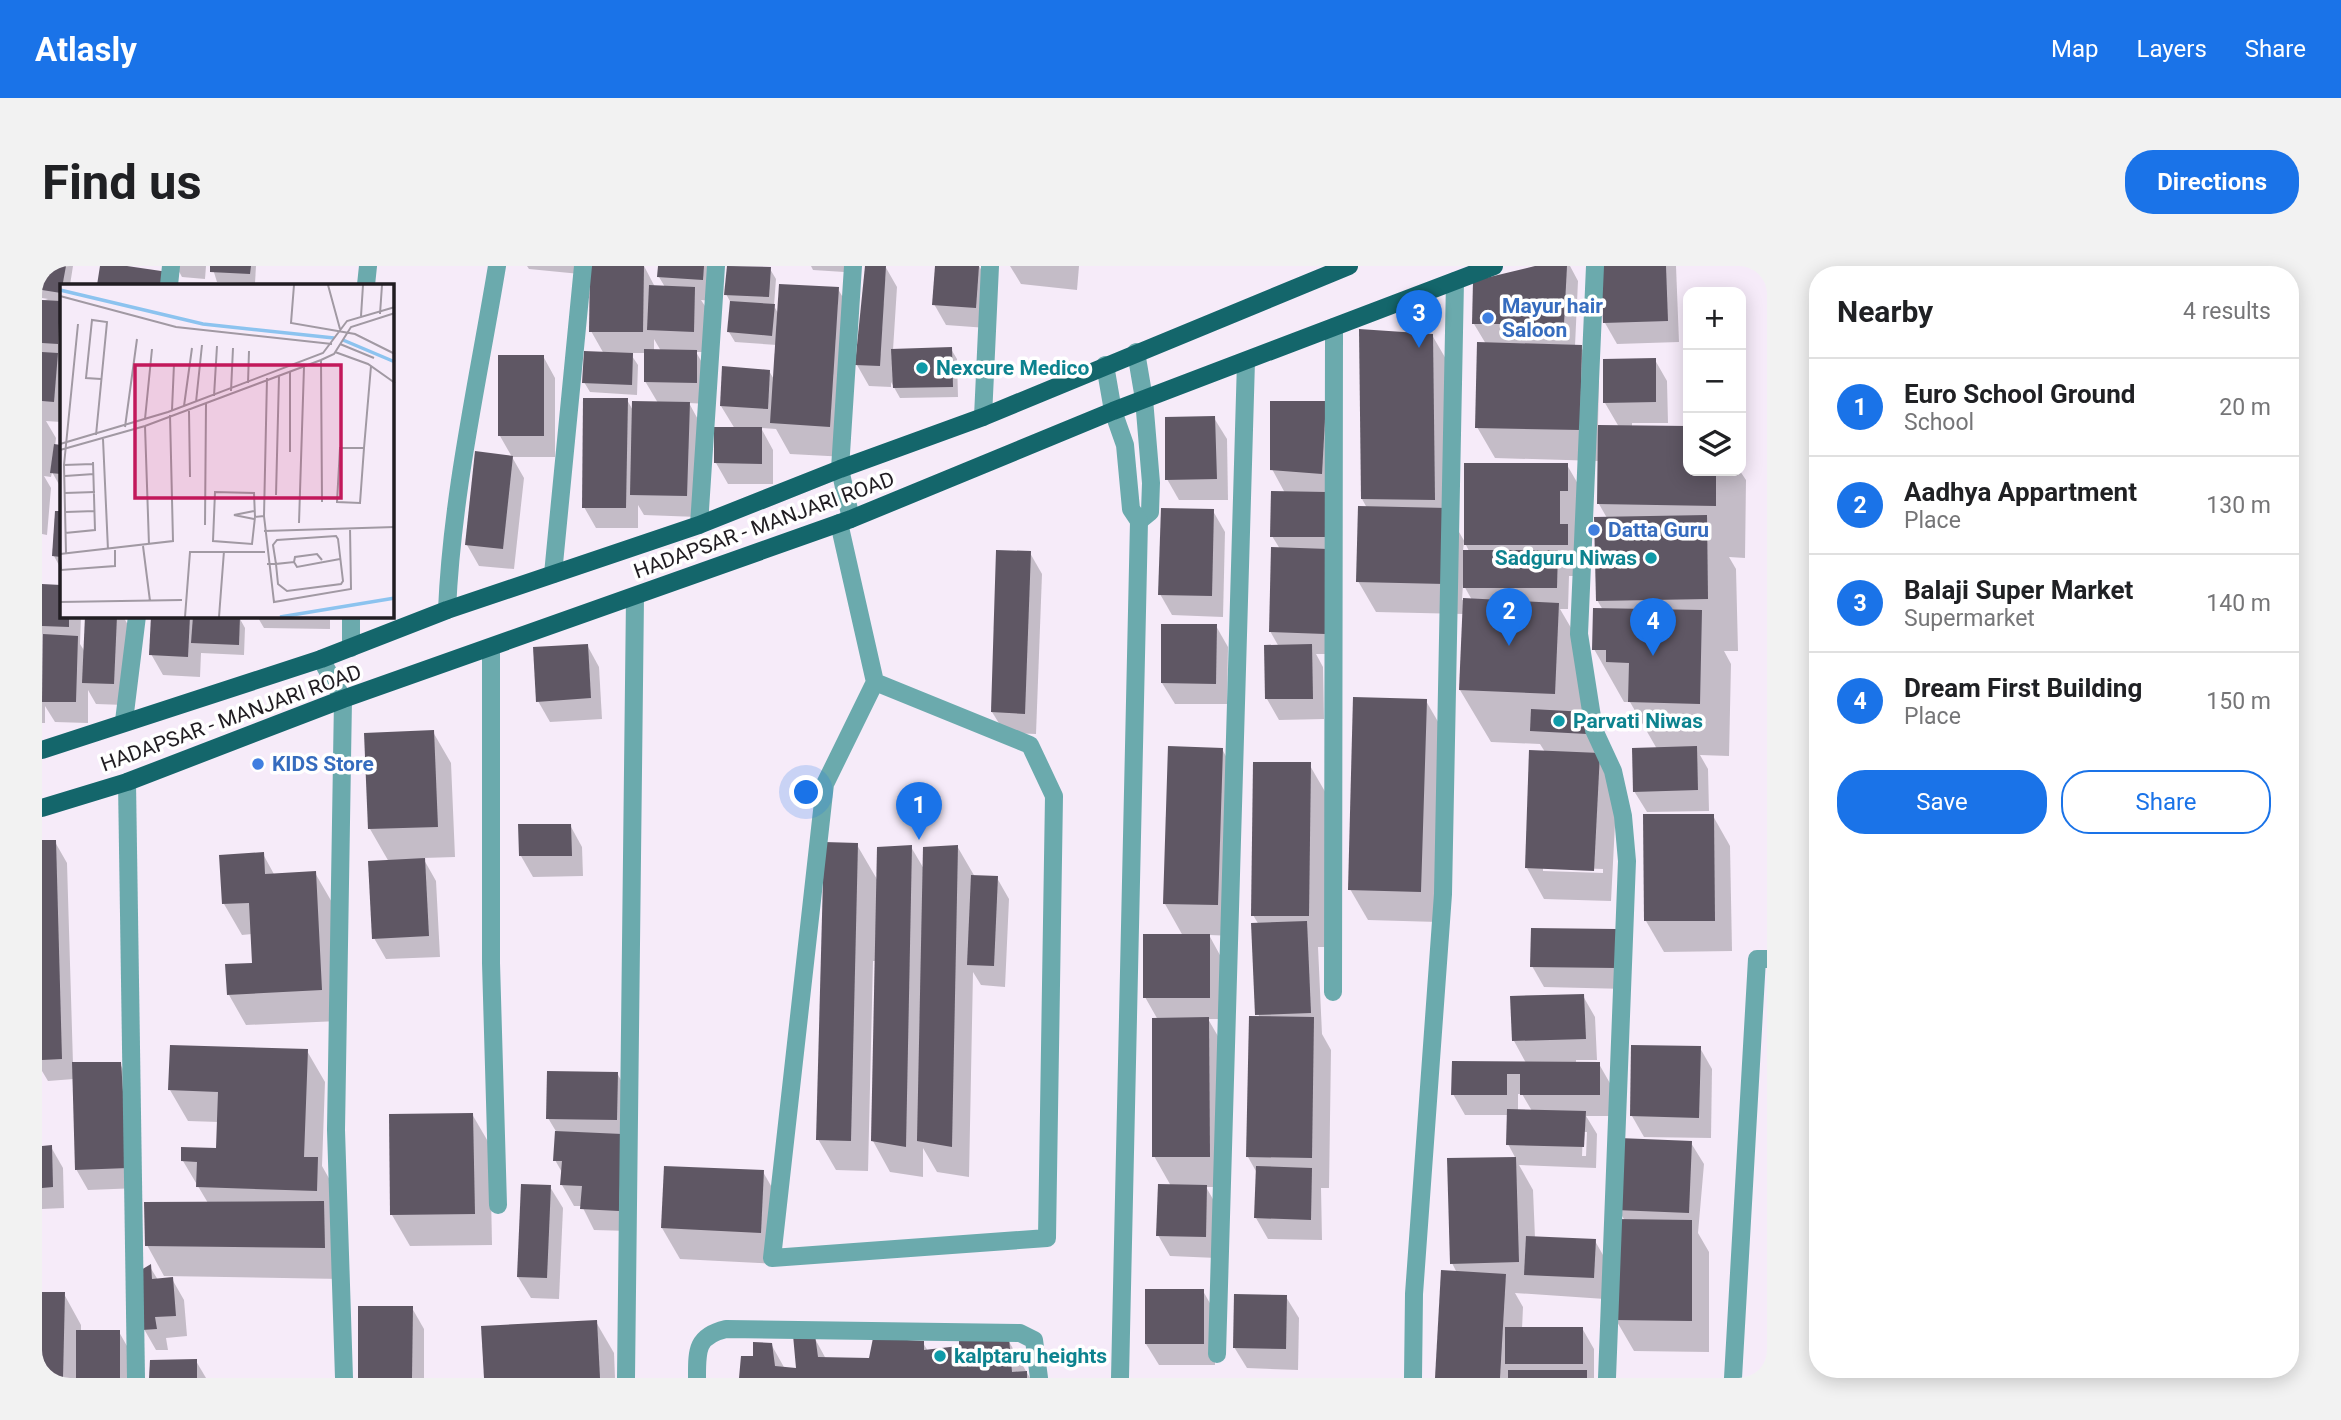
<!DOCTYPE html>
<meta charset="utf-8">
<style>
body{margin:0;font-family:Roboto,sans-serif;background:#f2f2f2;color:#202124}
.controls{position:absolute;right:21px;top:21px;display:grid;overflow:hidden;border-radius:14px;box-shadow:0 4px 18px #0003}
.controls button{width:63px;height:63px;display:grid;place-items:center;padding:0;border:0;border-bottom:2px solid #e0e0e0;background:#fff;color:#202124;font:35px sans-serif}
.you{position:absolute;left:765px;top:527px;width:24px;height:24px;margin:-18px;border:5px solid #fff;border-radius:50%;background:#1a73e8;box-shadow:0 0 0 10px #1a73e833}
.badge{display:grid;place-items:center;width:46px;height:46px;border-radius:50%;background:#1a73e8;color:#fff;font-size:23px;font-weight:700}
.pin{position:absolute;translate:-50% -58px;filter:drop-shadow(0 2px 4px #0008)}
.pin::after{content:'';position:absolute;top:37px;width:24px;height:21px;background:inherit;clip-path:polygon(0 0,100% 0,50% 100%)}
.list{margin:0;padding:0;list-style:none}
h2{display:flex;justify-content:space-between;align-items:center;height:91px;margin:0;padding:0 28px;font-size:30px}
h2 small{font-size:23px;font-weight:400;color:#757577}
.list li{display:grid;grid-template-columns:46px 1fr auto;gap:21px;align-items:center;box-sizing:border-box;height:98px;padding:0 28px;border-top:2px solid #e0e0e0}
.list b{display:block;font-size:26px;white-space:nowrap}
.list p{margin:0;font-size:23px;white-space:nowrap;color:#757577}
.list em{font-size:23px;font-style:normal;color:#757577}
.actions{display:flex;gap:14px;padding:21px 28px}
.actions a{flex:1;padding:16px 0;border:2px solid #1a73e8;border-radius:28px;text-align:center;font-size:24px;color:#1a73e8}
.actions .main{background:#1a73e8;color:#fff}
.icon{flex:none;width:38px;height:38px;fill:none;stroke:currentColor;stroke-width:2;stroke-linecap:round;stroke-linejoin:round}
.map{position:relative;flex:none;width:1725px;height:1112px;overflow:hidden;border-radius:28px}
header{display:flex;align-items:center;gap:42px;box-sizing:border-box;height:98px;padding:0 35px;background:#1a73e8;color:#fff}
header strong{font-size:33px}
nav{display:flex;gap:38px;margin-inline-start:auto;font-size:24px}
.intro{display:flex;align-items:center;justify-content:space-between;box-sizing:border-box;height:168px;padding:0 42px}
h1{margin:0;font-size:49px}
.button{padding:18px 32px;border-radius:28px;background:#1a73e8;color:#fff;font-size:24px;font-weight:700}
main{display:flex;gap:42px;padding:0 42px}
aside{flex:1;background:#fff;border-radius:28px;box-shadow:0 4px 18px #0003}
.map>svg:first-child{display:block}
.shadow{fill:#0003;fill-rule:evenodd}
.building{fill:#5f5764}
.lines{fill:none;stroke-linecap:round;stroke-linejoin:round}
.minor{stroke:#6baaad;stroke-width:18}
.major{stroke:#14666b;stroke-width:18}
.shop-dot{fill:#3f7fe0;stroke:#fff;stroke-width:2.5}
.culture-dot{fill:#0f9aa8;stroke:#fff;stroke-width:2.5}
.labels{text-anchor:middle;stroke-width:7;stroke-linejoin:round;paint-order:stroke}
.shop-label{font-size:21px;font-weight:bold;fill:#366cbe;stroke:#fff;text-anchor:start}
.culture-label{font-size:21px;font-weight:bold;fill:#0d838f;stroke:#fff;text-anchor:start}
.street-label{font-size:21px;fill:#211d22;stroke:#fff}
.inset-river{fill:none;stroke:#8cc3ef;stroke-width:3.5}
.inset-road{fill:none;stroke:#a199a3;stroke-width:2}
.view{fill:#c2185b;fill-opacity:0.15;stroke:#c2185b;stroke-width:3.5}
.inset-edge{fill:none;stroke:#211d22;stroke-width:3.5}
</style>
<header>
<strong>Atlasly</strong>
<nav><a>Map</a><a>Layers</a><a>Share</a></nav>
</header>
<div class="intro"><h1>Find us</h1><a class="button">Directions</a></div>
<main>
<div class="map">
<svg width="1725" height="1112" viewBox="0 0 1725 1112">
<rect width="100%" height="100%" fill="#f6ebf9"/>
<g class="shadow">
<path d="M0,0h31l-3,19h-9v16h-3l3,5v116l-15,-1 10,17 -1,8 6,1v41l-9,-16 -1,5 -7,-1 7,12 -4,47 -5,-1v-233l6,-2 -6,-1z"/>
<path d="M134,0h30l-1,13 -23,-2z"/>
<path d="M170,0h44l-1,17 -38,-1z"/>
<path d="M485,0h54l-1,8 -51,-5z"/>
<path d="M550,0h52l11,21h10l-6,-10 1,-11h57l-3,35 -13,-1 6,9 -2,43h-9l12,21v31l-19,-1 12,22 -3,92 -54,-2 -6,-10v23h-42l-12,-21 43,-107 7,12 24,-9 -13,-22 1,-28h-16l8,12 -1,30 -47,-3 -6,-10 20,-28 -13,-23zM612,73l7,12h-7z"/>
<path d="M686,0l42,3 6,10 -2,27 5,9 59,-26 18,31 -9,137 -57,-3 -14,-25 -15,-1 12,22v34h-45l-12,-21 19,-34 -14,-23 48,-35 6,10 2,-36 -42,-3 -6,-10 2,-29 -5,-9z"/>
<path d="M769,0h50l-1,7 -47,-3z"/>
<path d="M825,0h18l12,21 -4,63 58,-1 6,10 1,38 -58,1 -9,-16v5l-22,-1 -12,-21z"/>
<path d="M895,0h42l12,20 -4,42 -41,-3 -12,-21z"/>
<path d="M968,0h69l-2,24 -56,-6z"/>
<path d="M1501,0h27l8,15 -3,65 6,1 18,30 -1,49 21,1 -14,-24 50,-43 12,21 1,42h-36v4h56v44h52l6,9 -1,78 -16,-1 7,12 2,82h-14l7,13 -2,92 -29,-1 8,14 1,42 -62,1 -13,-21 23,-42 -27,-47h-6l-30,-53 9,-39 -6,-10 10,-82 -8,-14v-43l-104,-3 -18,-31 9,-83 -12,-20z"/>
<path d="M1561,0h73l3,76 -62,2 -12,-21z"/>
<path d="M1390,69l18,31 2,154 14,24 101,-79 18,31v80h-16l-1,33h-8l28,48 -2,55 31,74 -6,115 -67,-2 -17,-31 18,-116 -5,-8 -49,-2 -31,-52 4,-76 -88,-2 -18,-31 9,-73 -5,-9zM1422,275l5,10h-6zM1421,318l9,16h-10zM1501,601l60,2v4l-60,-2z"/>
<path d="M501,90l12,22v79h-43l12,21 -10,91 -35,-3 -12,-21 45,-88 -12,-21z"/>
<path d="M1283,136l11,252h-20l7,13 1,52 -45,1 -12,-21 12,-52 -9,-16 10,-82 -8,-13 13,-43 -13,-24z"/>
<path d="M1172,152l13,21 1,61h-49l-12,-21z"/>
<path d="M1171,245l12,21 -2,85 -51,-2 -12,-21z"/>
<path d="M15,247h4v56l-7,-13z"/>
<path d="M988,287l12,21 -6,160 -31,-1 -13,-21z"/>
<path d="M0,320l19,1v29h20l-1,28 5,8 1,-36h37l5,9 -3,80 -29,-1 -8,-14v33l-33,-1 -10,-16v17h-3z"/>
<path d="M111,350h95v3h-8l5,9 -1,27 -43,-2 -1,24 -37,-2 -12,-21z"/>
<path d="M215,350h73v13l-66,-1z"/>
<path d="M1174,360l12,21 -1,57h-52l-13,-21z"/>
<path d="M545,379l12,22 3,52 -52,3 -12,-21z"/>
<path d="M1384,435l18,31 -6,190 -70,-2 -18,-31z"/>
<path d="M391,466l18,31 4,94 -32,1 13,23 4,76 -54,2 -12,-21 15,-76 -19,-33z"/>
<path d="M1180,483l17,31 -4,156 -26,-1 12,22v62h-13l18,31v137h-20l12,21 -1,50 -47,-2 -12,-21 13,-49 -17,-30 4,-136 -13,-23 38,-61 -18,-32z"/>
<path d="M1267,498l18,31 -1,152h-8l4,87 9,16 -2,138h-8l1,52 -54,-1 -12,-21 1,-45 -9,-16 11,-139 -6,-93h6l-6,-10z"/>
<path d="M1671,550l17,30 2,105 -68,1 -18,-31z"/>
<path d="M528,559l12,22 1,29 -50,1 -12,-21z"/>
<path d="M0,576h13l12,21 6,201h47l12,21 7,103 -51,2 -12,-21 -2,-90 -26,2 -6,-10z"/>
<path d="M815,579l21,36 33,-34 13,22 33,-23 18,31 22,1 12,21 -4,88 -24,-2 -8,-13 -4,205 -32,-5 -14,-24v29l-33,-5 -17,-31 4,-180h-4l-5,210 -32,-1 -18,-31z"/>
<path d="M221,588l12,22 40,-3 18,31 6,117 -93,4 -17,-30 25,-30 -2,-31 -10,1 -18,-31z"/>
<path d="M1573,665l12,58 -83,-2 -12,-21z"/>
<path d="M1541,730l12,21 2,43h-21v4h23l12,21v31h-25l11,18 -1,34 -77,-3 14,25 2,48 60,3 12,21 -2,37 -90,-6 8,14 -1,22 60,-1 12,21v29h-157l20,-105 -5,-10 -3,-103 67,-1 -8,-15 1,-29h-44l-12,-21 73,-31 -12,-22zM1476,828h4l10,17h-14zM1541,866h4l-1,24h-4z"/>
<path d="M1658,782l12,21 -1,69 -67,-1 -12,-21z"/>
<path d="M265,785l18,31 -3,84 13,23 7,90 -178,-3 -17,-31 61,-42 -25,-42 35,-11 1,-28 -31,-1 -18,-31z"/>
<path d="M575,807l12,22 1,136 -36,-1 -12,-24h-8l-12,-21 1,-11 -8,-14 2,-27 -9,-15z"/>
<path d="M430,848l18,31 2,100 -82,1 -18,-31z"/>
<path d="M1649,877l13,21 -6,69 11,19v100l-75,-1 -18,-31 9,-99 -7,-12z"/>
<path d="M9,881l12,21 1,40 -22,1v-61z"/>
<path d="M721,906l18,31 -3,61 -98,-5 -18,-31z"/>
<path d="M508,921l13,21 -4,91 -28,-1 -13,-21z"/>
<path d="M108,1001l8,13 14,-1 12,21 3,36 -21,2 2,12h-12l-12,-21z"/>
<path d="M1161,1025l12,21v53h-56l-13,-21z"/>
<path d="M0,1027l22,1 17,31v7h38l12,21v25h-89z"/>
<path d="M1244,1031l13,21 -1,52 -51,-2 -13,-21z"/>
<path d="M370,1042l12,21v49h-64z"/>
<path d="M554,1056l18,31 1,25h-129z"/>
<path d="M772,1071l12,22 44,1 53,-17 5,8 80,-11 22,38h-289l14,-21 16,-13 14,25 13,1z"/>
<path d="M154,1095l10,17h-55z"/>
</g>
<g class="building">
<path d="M0,0h24l-5,27 -19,-3z"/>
<path d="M58,0h27l41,6 -2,13h-69z"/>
<path d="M168,0h41l-1,8 -40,-2z"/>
<path d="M548,0h54l-1,66h-54z"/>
<path d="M616,0h46l-1,14 -46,-3z"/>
<path d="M685,0l44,1 -2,30 -45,-2z"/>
<path d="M823,0h21l-6,100 -25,-1z"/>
<path d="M893,0h44l-3,42 -44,-3z"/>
<path d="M1493,0h32l-3,58h-92l1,-43z"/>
<path d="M1559,0h65l2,55 -65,2z"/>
<path d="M737,18l60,3 -9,140 -60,-4z"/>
<path d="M607,19l46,2 -1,45 -47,-2z"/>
<path d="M0,34l18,1 -2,43 -16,-1z"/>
<path d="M688,35l45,3 -3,32 -45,-4z"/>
<path d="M1317,63l74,5 2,166 -74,-1z"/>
<path d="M1435,76l105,3 -2,85 -105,-2z"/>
<path d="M910,81l1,40 -60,1 -2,-39z"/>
<path d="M602,83l53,1v33l-53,-1z"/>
<path d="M542,85l49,2 -1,32 -50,-2z"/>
<path d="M0,86l16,1 -4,49 -12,-1z"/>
<rect x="456" y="89" width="46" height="81"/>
<path d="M1614,92v44l-53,1v-44z"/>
<path d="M680,100l48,4 -2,39 -48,-3z"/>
<path d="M541,132h45l-2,110h-44z"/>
<path d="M590,135l58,1 -3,94 -57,-1z"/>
<path d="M1228,135h56l-4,73 -52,-4z"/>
<path d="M1173,150l2,63 -52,1v-63z"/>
<path d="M1556,159l90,1v45h28v35l-119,-2z"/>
<path d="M672,161h48v37l-48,-1z"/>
<path d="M12,178l7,1v29l-11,-1z"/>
<path d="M433,185l38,5 -10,93 -38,-4z"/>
<path d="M1422,197h104v28h-8v33h8v21h-104z"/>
<path d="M1229,225l55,1 -1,45h-55z"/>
<path d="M1316,240l89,2 -2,76 -89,-2z"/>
<path d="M1119,242l53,1 -2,87 -54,-1z"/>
<path d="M13,245h6v46l-9,-1z"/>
<path d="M1665,249l1,84 -112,2 -2,-84z"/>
<path d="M1229,281l57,2 -3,85 -56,-2z"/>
<path d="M954,284l35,1 -6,163 -34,-2z"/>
<path d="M1421,284h95l-1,38h-94z"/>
<path d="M0,318l19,1v31h8v11l-27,-1z"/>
<path d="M1421,332l96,5 -4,91 -96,-4z"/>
<path d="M1551,342l109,2 -2,94 -72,-2 1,-39 -23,-1v-12h-14z"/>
<path d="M43,350h32l-3,68 -32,-1z"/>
<path d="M109,350h39l-2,41 -39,-2z"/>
<path d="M151,350h47l-1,29 -48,-2z"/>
<path d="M1119,358h56l-1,60 -55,-1z"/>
<path d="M1,368l35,2 -2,66h-34z"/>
<path d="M546,378l3,54 -55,4 -3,-55z"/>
<path d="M1270,378l1,55h-48l-1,-54z"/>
<path d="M1311,431l74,2 -6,193 -73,-2z"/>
<path d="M1489,443l56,3v22l-57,-3z"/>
<path d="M392,464l4,97 -70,2 -4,-96z"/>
<path d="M1126,480l55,2 -5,157 -55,-1z"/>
<path d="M1655,480l1,44 -65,2 -1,-44z"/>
<path d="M1487,484l71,3 -6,118 -69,-3z"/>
<path d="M1211,496h58l-2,154h-58z"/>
<path d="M1601,548h71l1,107h-71z"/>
<path d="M476,558h53l1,32h-53z"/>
<path d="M0,574h14l6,219 -20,1z"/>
<path d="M782,576l34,1 -7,298 -35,-1z"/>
<path d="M870,579l-6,302 -35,-6 6,-294z"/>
<path d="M916,579l-6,302 -35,-6 6,-294z"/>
<path d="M222,586l1,22 51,-3 6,119 -95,5 -2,-31 27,-1 -3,-60 -27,1 -3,-49z"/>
<path d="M383,592l4,78 -57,3 -4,-78z"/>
<path d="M929,609l27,1 -4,90 -27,-1z"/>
<path d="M1265,655l4,92 -56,2 -4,-92z"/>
<path d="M1489,662l85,1v39l-86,-1z"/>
<rect x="1101" y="668" width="67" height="64"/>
<path d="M1542,728l2,45 -74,2 -2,-45z"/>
<path d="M1207,750l65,1 -2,141 -66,-1z"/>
<path d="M1167,751l1,140h-58v-139z"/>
<path d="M128,779l138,4 -4,108h14l-1,34 -121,-4 1,-25 -16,-1v-14l35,1 2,-56 -50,-2z"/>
<path d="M1589,779l70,1 -2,72 -69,-2z"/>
<path d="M1410,795l148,1v33h-80v-21h-13v21h-56z"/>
<path d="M30,796h49l7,106 -53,2z"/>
<path d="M505,805l71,1 -1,48 -71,-1z"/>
<path d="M1465,843l79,2 -2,36 -78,-2z"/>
<path d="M431,847l2,101 -85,1 -1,-101z"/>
<path d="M513,865l67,3 -3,77 -39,-2 2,-23 -22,-1 2,-24h-9z"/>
<path d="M1577,872l73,3 -3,72 -73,-3z"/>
<path d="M10,879l1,42 -11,1v-42z"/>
<path d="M1474,891l3,105 -69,2 -3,-106z"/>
<path d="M622,900l100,4 -3,63 -100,-5z"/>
<path d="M1214,900l56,2 -1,52 -57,-2z"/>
<path d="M479,918l30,1 -4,93 -30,-1z"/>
<path d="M1116,918l49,1 -1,52 -50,-1z"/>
<path d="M282,935l1,47 -180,-2 -1,-44z"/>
<path d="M1573,953l77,1v101l-78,-1z"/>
<path d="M1484,970l70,3 -2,39 -70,-3z"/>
<path d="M109,998l1,15 21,-2 3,39 -21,1 2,12 -15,1 -1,-60z"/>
<path d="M1399,1004l65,4 -6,104h-65z"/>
<rect x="1103" y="1023" width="59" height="55"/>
<path d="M0,1026h23l-2,86h-21z"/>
<path d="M1192,1028l53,1 -1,54 -53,-1z"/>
<path d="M316,1040h55l-1,72h-54z"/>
<path d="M555,1054l3,58h-116l-3,-52z"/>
<rect x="1463" y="1061" width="78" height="37"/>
<rect x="34" y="1064" width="44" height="48"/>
<path d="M751,1069h22l3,22 51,1 4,-20 51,3v9l35,-4v-8h50l3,34 15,-1v7h-288l2,-22h12v-14l19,1 3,23 21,2z"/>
<path d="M155,1093v19h-48l1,-18z"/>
<rect x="1466" y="1104" width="79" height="8"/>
</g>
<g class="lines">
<g class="minor">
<path d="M1553,0l-16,368 15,96 19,41 10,45 4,45 -20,517"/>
<path d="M127,19l2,-19"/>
<path d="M324,19l2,-19"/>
<path d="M1094,86l8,47 7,84 -1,29 -11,9"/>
<path d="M1063,99l8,46 12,34 6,64 8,12 -19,857"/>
<path d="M941,151l7,-151"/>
<path d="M809,253l-11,-50 13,-203"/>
<path d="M797,257l36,159 155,63 24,51 -7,442 -275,20 53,-474 50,-102"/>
<path d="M657,259l17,-259"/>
<path d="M511,308l30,-308"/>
<path d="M405,344c5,-116 31,-229 50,-344"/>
<path d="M309,350v32"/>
<path d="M449,383v314l7,242"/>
<path d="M279,393l22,40 -7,431 8,248"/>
<path d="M82,455l13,-105"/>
<path d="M85,516l9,596"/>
<path d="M1291,726l1,-665"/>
<path d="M1175,1088l29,-993"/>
<path d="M584,1112l9,-781"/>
<path d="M655,1112c0,-27 -1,-42 29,-49l294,4 14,7 5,38"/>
<path d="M1371,1112l1,-84 29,-400 12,-613"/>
<path d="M1691,1112l24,-419h10"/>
</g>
<g class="major">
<path d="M0,484l279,-91 126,-49 252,-85 141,-56 143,-52 366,-151"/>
<path d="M0,542l85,-26 216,-83 508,-180 262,-108 381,-145"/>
</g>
</g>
<g class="shop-dot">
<circle cx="1446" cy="52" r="7"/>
<circle cx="1552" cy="264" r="7"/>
<circle cx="216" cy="498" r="7"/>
</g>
<g class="culture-dot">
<circle cx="880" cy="102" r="7"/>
<circle cx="1609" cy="292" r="7"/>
<circle cx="1517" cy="455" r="7"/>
<circle cx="898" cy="1090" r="7"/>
</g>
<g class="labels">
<g class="shop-label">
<text x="1460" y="47">Mayur hair<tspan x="1460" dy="24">Saloon</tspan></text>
<text x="1566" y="271">Datta Guru</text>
<text x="230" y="505">KIDS Store</text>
</g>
<g class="culture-label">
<text x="894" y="109">Nexcure Medico</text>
<text x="1595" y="299" text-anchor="end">Sadguru Niwas</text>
<text x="1531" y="462">Parvati Niwas</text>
<text x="912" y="1097">kalptaru heights</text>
</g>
<g class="street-label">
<text transform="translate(722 259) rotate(-20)" y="7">HADAPSAR - MANJARI ROAD</text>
<text transform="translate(189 452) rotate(-20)" y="7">HADAPSAR - MANJARI ROAD</text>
</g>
</g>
<g transform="translate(18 18)">
<rect width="334" height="334" fill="#f6ebf9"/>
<path class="inset-river" d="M0,6l143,34 131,14M283,56l52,22M220,333l115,-19"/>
<path class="inset-road" d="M234,1l-3,38 64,11 40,20M268,1l12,44M0,12l116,31 156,17M320,30l2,-29M301,32l2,-31M280,60l34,14M275,68l33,12 27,19M261,76l1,142M207,94l-3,138 10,86 77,-13 -1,-61M188,99l1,-32M171,107l2,-43M154,112l3,-50M136,118l6,-57M124,122l8,-58M112,126l2,-46M129,127l1,66M85,135l7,-70M85,142l4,119M65,143l12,-88M36,151l11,-113 -15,-2 -6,58 15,1M43,155l5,111M0,160l108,-32 155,-59 24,-32 48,-14M304,164h-24l-3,54 23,1 4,-55 7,-82M0,166l85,-24 176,-66 13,-6 17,-27 44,-14M230,168v-80M4,181l29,-1M5,192l29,-2M5,209l30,-1M216,211l3,-119M6,228l29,-1M195,233l-3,27 -39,-3 2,-49 39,1 1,24 9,-1M194,235l-20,-4 20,-4M239,239l5,-156M145,241l1,-121M204,247l131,-4M5,249l30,-3 -2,-68M83,262l7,55M6,269l-2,-88 14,-141M0,270l113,-13 -3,-126M0,273l1,13 54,-4v-16M234,278l1,-5 22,-3 5,6M207,280h9l-3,-19 4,-5 59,-4 2,3 5,42 -2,3 -54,7 -9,-7 -2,-20 18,-2 3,5 43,-8M0,318l122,-2M125,333l5,-65h75M159,333l5,-66"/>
<path class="view" d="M75,81h206v133h-206z"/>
<rect width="334" height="334" class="inset-edge"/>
</g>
</svg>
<div class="controls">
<button>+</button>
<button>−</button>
<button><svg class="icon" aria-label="layers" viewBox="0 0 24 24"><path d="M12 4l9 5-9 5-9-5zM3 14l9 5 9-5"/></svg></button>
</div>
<div class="you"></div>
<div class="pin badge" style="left:877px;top:574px">1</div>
<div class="pin badge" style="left:1467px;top:380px">2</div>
<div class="pin badge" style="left:1377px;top:82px">3</div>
<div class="pin badge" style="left:1611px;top:390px">4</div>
</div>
<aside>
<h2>Nearby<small>4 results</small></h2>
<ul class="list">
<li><span class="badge">1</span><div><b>Euro School Ground</b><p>School</p></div><em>20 m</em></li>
<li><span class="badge">2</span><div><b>Aadhya Appartment</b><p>Place</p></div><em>130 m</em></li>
<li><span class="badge">3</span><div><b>Balaji Super Market</b><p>Supermarket</p></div><em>140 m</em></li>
<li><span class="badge">4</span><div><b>Dream First Building</b><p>Place</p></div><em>150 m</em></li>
</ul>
<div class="actions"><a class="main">Save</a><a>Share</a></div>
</aside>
</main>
